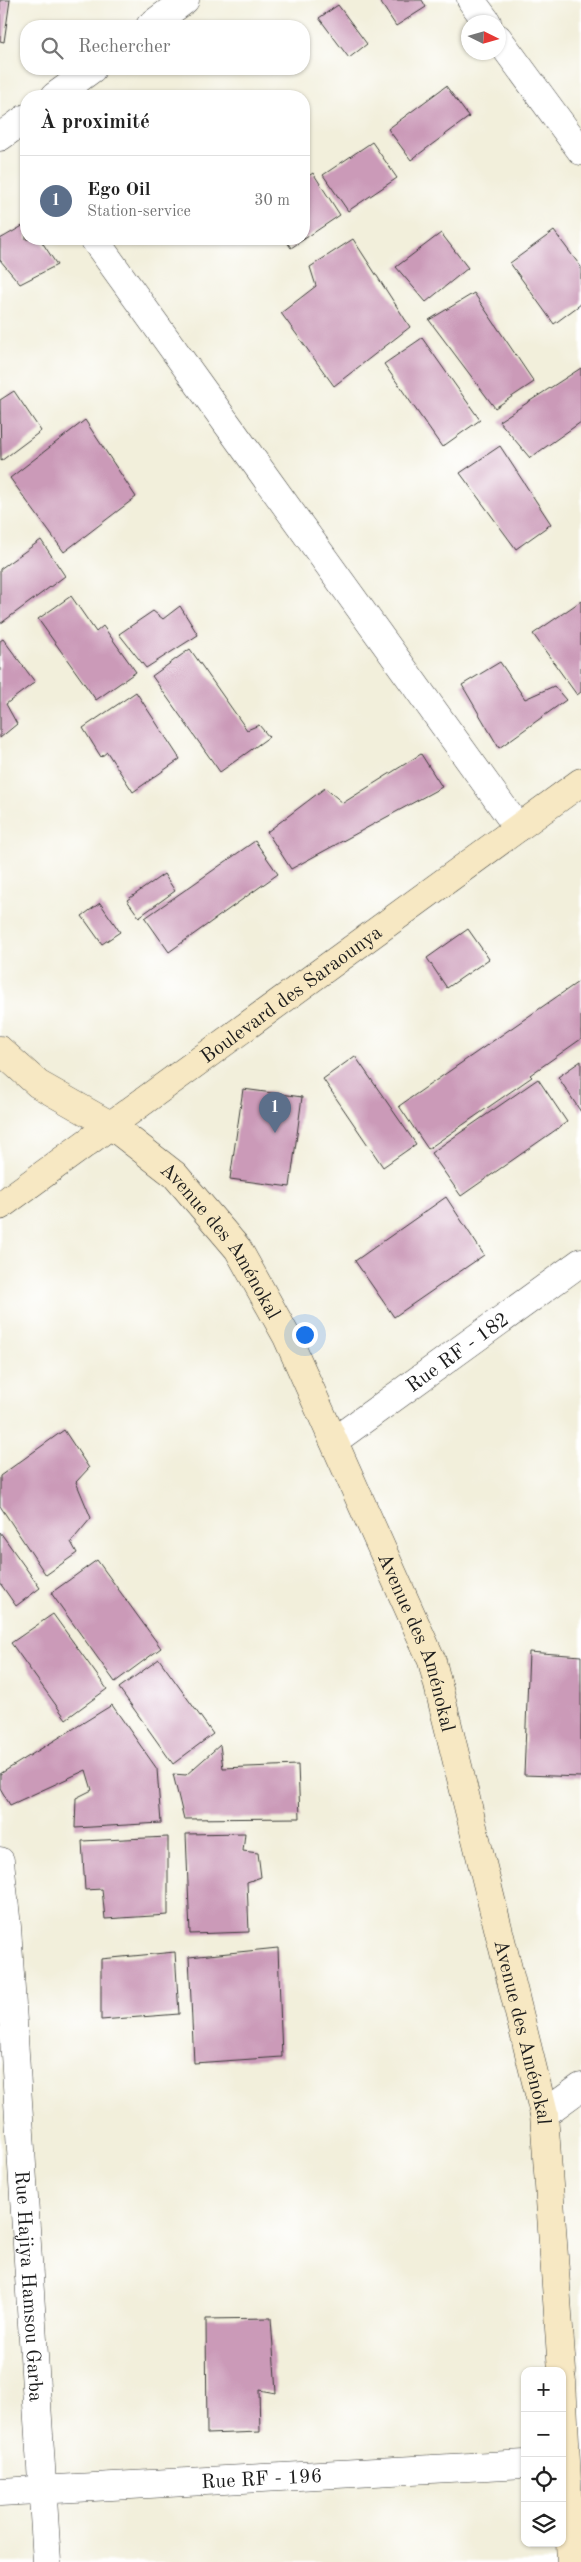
<!DOCTYPE html>
<html lang="fr">
<meta charset="utf-8">
<style>
body{margin:0;font-family:"Old Standard TT",serif;background:#f2f2f2;color:#222}
.controls{position:absolute;right:15px;bottom:15px;display:grid;overflow:hidden;border-radius:10px;box-shadow:0 1px 4px #0004}
.controls button{width:45px;height:45px;display:grid;place-items:center;padding:0;border:0;border-bottom:1px solid #e0e0e0;background:#fff;color:#222;font:25px sans-serif}
.compass{position:absolute;left:461px;top:15px;width:45px;height:45px;border-radius:50%;background:#fff;box-shadow:0 1px 4px #0004;rotate:95deg}
.you{position:absolute;left:304px;top:1334px;width:18px;height:18px;margin:-12px;border:4px solid #fff;border-radius:50%;background:#1a73e8;box-shadow:0 0 0 8px #1a73e833}
.badge{display:grid;place-items:center;width:32px;height:32px;border-radius:50%;background:#d93025;color:#fff;font-size:16px;font-weight:700}
.pin{position:absolute;translate:-50% -41px;filter:drop-shadow(0 1px 2px #0008)}
.pin::after{content:'';position:absolute;top:26px;width:18px;height:15px;background:inherit;clip-path:polygon(0 0,100% 0,50% 100%)}
.list{margin:0;padding:0;list-style:none}
h2{display:flex;justify-content:space-between;align-items:center;height:65px;margin:0;padding:0 20px;font-size:21px}
h2 small{font-size:16px;font-weight:400;color:#767676}
.list li{display:grid;grid-template-columns:32px 1fr auto;gap:15px;align-items:center;box-sizing:border-box;height:90px;padding:0 20px;border-top:1px solid #e0e0e0}
.list b{display:block;font-size:19px;white-space:nowrap}
.list p{margin:0;font-size:16px;white-space:nowrap;color:#767676}
.list em{font-size:16px;font-style:normal;color:#767676}
.icon{flex:none;width:28px;height:28px;fill:none;stroke:currentColor;stroke-width:2;stroke-linecap:round;stroke-linejoin:round}
.map{position:relative;flex:none;width:581px;height:2562px;overflow:hidden}
.search{position:absolute;background:#fff;box-shadow:0 1px 4px #0004;left:20px;top:20px;width:290px;height:55px;display:flex;align-items:center;gap:12px;box-sizing:border-box;padding:0 18px;border-radius:20px;color:#767676;font-size:19px}
.panel{position:absolute;background:#fff;box-shadow:0 1px 4px #0004;left:20px;top:90px;width:290px;height:155px;border-radius:20px}
.map>svg:first-child{display:block}
.building{fill:#cb9ab8}
.lines{fill:none;stroke-linecap:round;stroke-linejoin:round}
.street-casing{stroke:#3c3c39;stroke-width:29}
.secondary-casing{stroke:#3c3c39;stroke-width:29}
.street{stroke:#fff;stroke-width:28}
.secondary{stroke:#f7e8c3;stroke-width:28}
.labels{text-anchor:middle;stroke-width:5;stroke-linejoin:round;paint-order:stroke}
.street-label{font-size:20px;fill:#1c1c1c;stroke:#fff}
</style>
<div class="map">
<svg width="581" height="2562" viewBox="0 0 581 2562">
<rect width="100%" height="100%" fill="#fff"/>
<filter id="ink" filterUnits="userSpaceOnUse"><feTurbulence type="fractalNoise" baseFrequency=".02" numOctaves="2"/><feDisplacementMap in="SourceGraphic" scale="10" xChannelSelector="R" yChannelSelector="G"/><feConvolveMatrix kernelMatrix="1 2 1 2 8 2 1 2 1" color-interpolation-filters="sRGB"/></filter>
<filter id="wash" filterUnits="userSpaceOnUse"><feTurbulence type="fractalNoise" baseFrequency=".0096" numOctaves="4" result="noise"/><feDisplacementMap in="SourceGraphic" scale="20" xChannelSelector="R" yChannelSelector="G"/><feGaussianBlur stdDeviation="1.12" result="paint"/><feColorMatrix in="noise" values="0 0 0 0 0 0 0 0 0 0 0 0 0 0 0 0 0 1.4 0 .05"/><feComposite in="paint" operator="in"/></filter>
<g filter="url(#wash)">
<rect width="100%" height="100%" fill="#f2efdb"/>
<g id="blocks">
<g class="building">
<path d="M0,0h10l-6,42 -4,-1z"/>
<path d="M379,0h43l4,7 -30,19z"/>
<path d="M338,5l29,39 -18,14 -30,-40z"/>
<path d="M446,86l23,31 -58,43 -23,-31z"/>
<path d="M372,142l25,36 -49,33 -25,-36z"/>
<path d="M313,173l27,42 -49,33 -6,-9h19v-60z"/>
<path d="M26,224v15h14l17,26 -37,19 -20,-24v-21z"/>
<path d="M554,231l27,36v37l-27,20 -44,-61z"/>
<path d="M441,233l27,35 -42,34 -30,-35z"/>
<path d="M353,239l57,88 -76,59 -53,-73 35,-27 -6,-19z"/>
<path d="M474,293l60,89 -39,26 -66,-88z"/>
<path d="M422,338l58,82 -38,27 -58,-83z"/>
<path d="M581,368v54l-51,36 -31,-37z"/>
<path d="M14,391l27,40 -40,30 -1,-61z"/>
<path d="M85,420l51,77 -72,55 -54,-74z"/>
<path d="M500,446l51,78 -35,25 -56,-76z"/>
<path d="M41,540l24,36 -65,48v-55z"/>
<path d="M71,596l25,36 7,-6 33,46 -40,28 -58,-81z"/>
<path d="M581,601v91l-4,3 -44,-61z"/>
<path d="M180,606l18,29 -52,33 -27,-34 34,-23 10,8z"/>
<path d="M3,639l32,43 -29,22 11,20 -17,14v-97z"/>
<path d="M190,649l57,81 12,-5 10,12 -49,35 -68,-96z"/>
<path d="M500,662l25,37 29,-13 12,14 -67,48 -37,-63z"/>
<path d="M136,692l44,67 -47,33 -26,-40 -6,5 -18,-29z"/>
<path d="M421,754l21,33 -151,82 -24,-37 58,-44 18,15z"/>
<path d="M255,841l23,33 -109,78 -24,-34z"/>
<path d="M164,874l11,17 -36,26 -12,-17z"/>
<path d="M100,903l20,29 -18,12 -20,-28z"/>
<path d="M468,929l21,30 -42,29 -20,-30z"/>
<path d="M581,980v59l-51,36 2,2 -104,72 -29,-43z"/>
<path d="M355,1056l61,88 -33,23 -60,-88z"/>
<path d="M581,1061v51l-23,-35z"/>
<path d="M538,1079l29,43 -106,74 -30,-43z"/>
<path d="M243,1089l59,8 -12,90 -60,-8z"/>
<path d="M446,1197l38,58 -90,62 -39,-56z"/>
<path d="M64,1430l25,38 -13,14 15,36 -20,24 6,11 -31,22 -46,-69v-30z"/>
<path d="M0,1532l40,56 -24,18 -16,-23z"/>
<path d="M97,1560l64,88 -46,34 -64,-89z"/>
<path d="M53,1614l54,75 -41,30 -55,-76z"/>
<path d="M529,1652l52,4v121l-57,-2z"/>
<path d="M159,1659l54,75 -40,30 -54,-76z"/>
<path d="M112,1705l45,64 4,54 -86,5 1,-30 16,-8 -6,-20 -76,35 -10,-17v-14z"/>
<path d="M220,1745l3,23 75,-3 2,53 -116,1 -11,-45 13,1z"/>
<path d="M245,1833l-2,18 15,2 3,24 -14,5 2,50 -59,2 -4,-100z"/>
<path d="M168,1837v78l-63,4 -3,-30 -17,1 -3,-49z"/>
<path d="M278,1948l4,109 -88,6 -5,-106z"/>
<path d="M175,1952l4,62 -78,6v-61z"/>
<path d="M271,2318l5,75 -17,-3 1,42 -53,2 -1,-115z"/>
</g>
</g>
</g>
<g filter="url(#ink)">
<use href="#blocks" fill-opacity="0" stroke="#3c3c39" stroke-width="1"/>
<g class="lines">
<g class="street-casing">
<g id="street">
<path d="M471,0l16,22"/>
<path d="M150,26l35,-26"/>
<path d="M498,38l83,113"/>
<path d="M55,96l37,-27"/>
<path d="M0,137l26,-19"/>
<path d="M94,239l424,589"/>
<path id="s1" d="M334,1441l247,-179"/>
<path id="s2" d="M0,1861l7,66 40,635"/>
<path d="M544,2114l37,-27"/>
<path id="s3" d="M0,2492l525,-28"/>
</g>
</g>
<g class="secondary-casing">
<g id="secondary">
<path id="s4" d="M0,1050l38,34 74,42 63,49 63,74 49,88 145,324 112,453 18,257"/>
<path id="s5" d="M0,1206l581,-424"/>
<path d="M562,2381l9,181"/>
</g>
</g>
<use href="#street" class="street"/>
<use href="#secondary" class="secondary"/>
</g>
</g>
<g class="labels">
<g class="street-label">
<text dy="7" stroke="none"><textPath href="#s5" startOffset="360">Boulevard des Saraounya</textPath></text>
<text dy="7" stroke="none"><textPath href="#s4" startOffset="296">Avenue des Aménokal</textPath></text>
<text dy="7" stroke="none"><textPath href="#s1" startOffset="152">Rue RF - 182</textPath></text>
<text dy="7" stroke="none"><textPath href="#s4" startOffset="746">Avenue des Aménokal</textPath></text>
<text dy="7" stroke="none"><textPath href="#s4" startOffset="1151">Avenue des Aménokal</textPath></text>
<text dy="7" stroke="none"><textPath href="#s2" startOffset="426">Rue Hajiya Hamsou Garba</textPath></text>
<text dy="7" stroke="none"><textPath href="#s3" startOffset="262">Rue RF - 196</textPath></text>
</g>
</g>
</svg>
<div class="controls">
<button>+</button>
<button>−</button>
<button><svg class="icon" aria-label="locate" viewBox="0 0 24 24"><circle cx="12" cy="12" r="6"/><path d="M12 2v4M12 18v4M2 12h4M18 12h4"/></svg></button>
<button><svg class="icon" aria-label="layers" viewBox="0 0 24 24"><path d="M12 4l9 5-9 5-9-5zM3 14l9 5 9-5"/></svg></button>
</div>
<svg class="compass" viewBox="-18 -18 36 36"><path d="M0-13l5 13h-10z" fill="#e53935"/><path d="M0 13l5-13h-10z" fill="#767676"/></svg>
<div class="you"></div>
<div class="pin badge" style="left:275px;top:1133px;background:#5c6f8a">1</div>
<div class="search"><svg class="icon" aria-label="search" viewBox="0 0 24 24"><circle cx="10" cy="10" r="6"/><path d="M15 15l6 6"/></svg>Rechercher</div>
<section class="panel">
<h2>À proximité<small></small></h2>
<ul class="list">
<li><span class="badge" style="background:#5c6f8a">1</span><div><b>Ego Oil</b><p>Station-service</p></div><em>30 m</em></li>
</ul>
</section>
</div>
